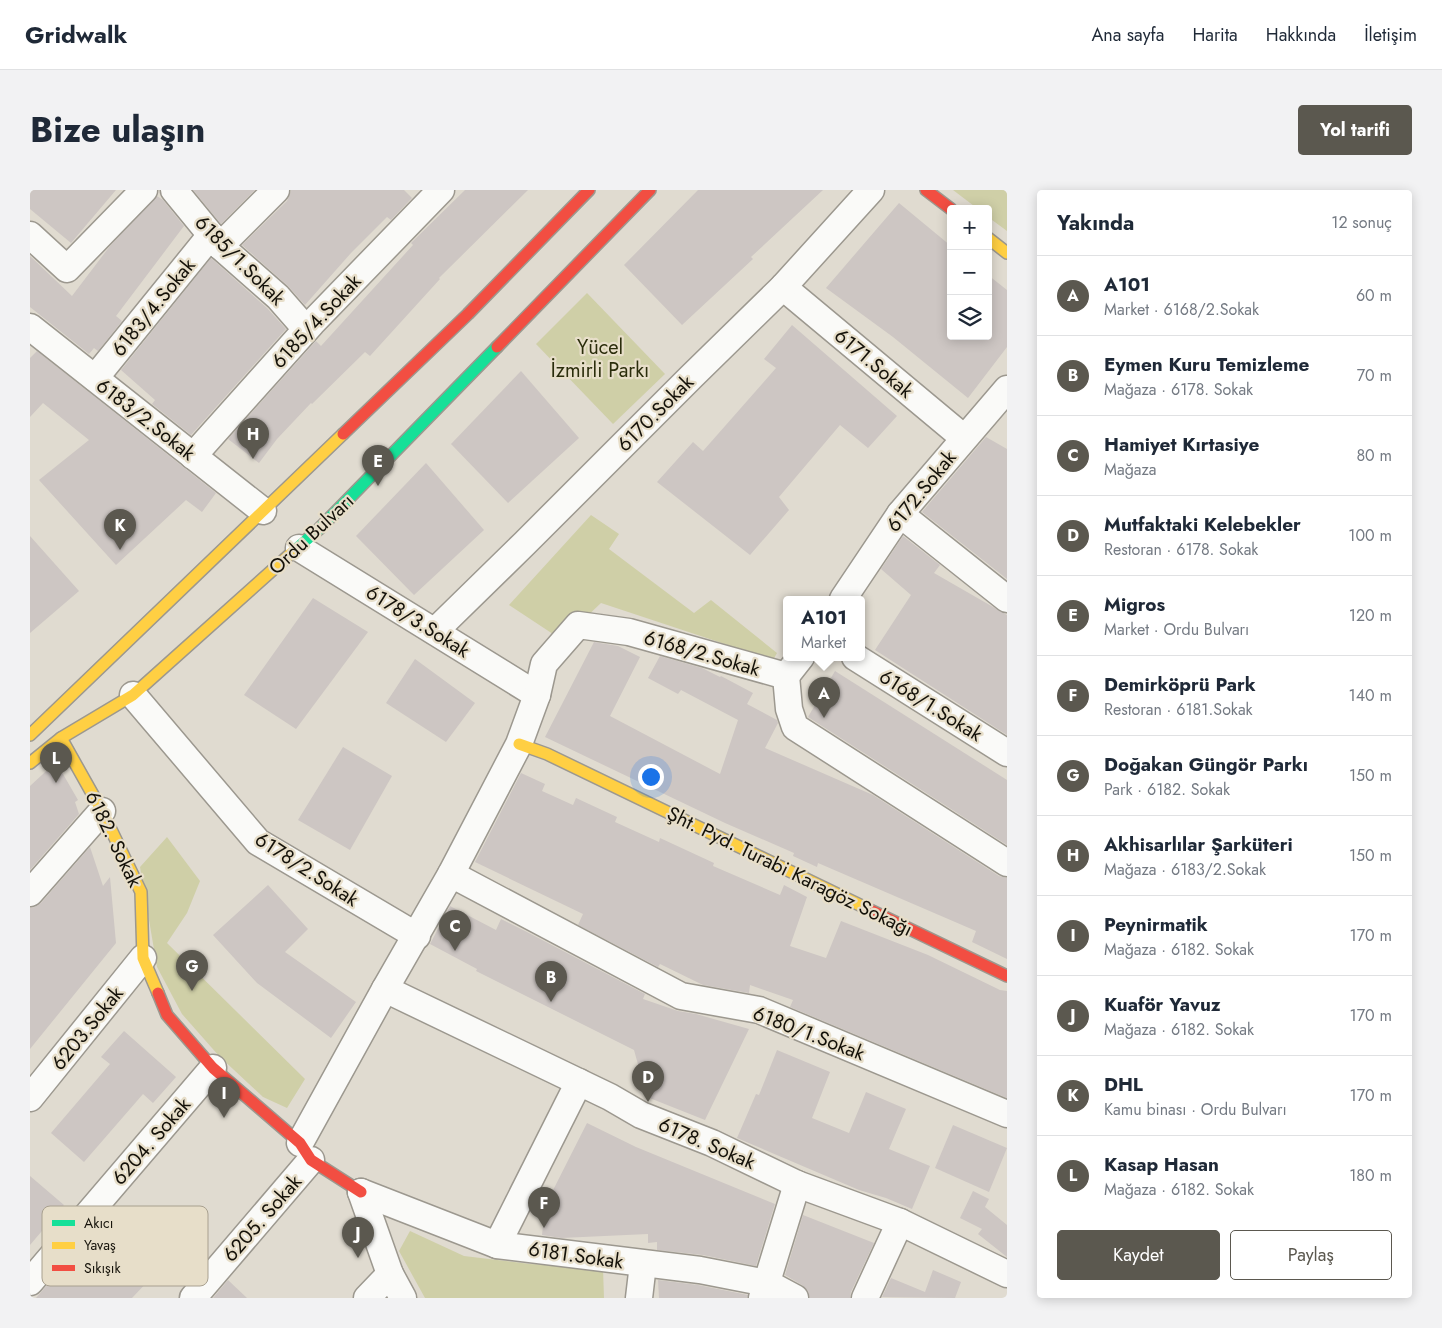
<!DOCTYPE html>
<html lang="tr">
<meta charset="utf-8">
<style>
body{margin:0;font-family:Jost,sans-serif;background:#f2f2f3;color:#1f2937}
.controls{position:absolute;right:15px;top:15px;display:grid;overflow:hidden;border-radius:5px;box-shadow:0 2px 12px #0003}
.controls button{width:45px;height:45px;display:grid;place-items:center;padding:0;border:0;border-bottom:1px solid #e0e1e3;background:#fff;color:#1f2937;font:25px sans-serif}
.you{position:absolute;left:620px;top:586px;width:18px;height:18px;margin:-12px;border:4px solid #fff;border-radius:50%;background:#1a73e8;box-shadow:0 0 0 8px #1a73e833}
.badge{display:grid;place-items:center;width:32px;height:32px;border-radius:50%;background:#5b584f;color:#fff;font-size:16px;font-weight:700}
.pin{position:absolute;translate:-50% -41px;filter:drop-shadow(0 1px 2px #0008)}
.pin::after{content:'';position:absolute;top:26px;width:18px;height:15px;background:inherit;clip-path:polygon(0 0,100% 0,50% 100%)}
.popup{position:absolute;left:753px;top:406px;width:82px;height:65px;box-sizing:border-box;display:grid;place-content:center;border-radius:5px;background:#fff;filter:drop-shadow(0 1px 4px #0005);font-size:16px;white-space:nowrap;color:#747a83}
.popup b{font-size:19px;color:#1f2937}
.popup::after{content:'';position:absolute;left:50%;top:100%;margin-left:-10px;border:10px solid transparent;border-top-color:#fff}
.list{margin:0;padding:0;list-style:none}
h2{display:flex;justify-content:space-between;align-items:center;height:65px;margin:0;padding:0 20px;font-size:21px}
h2 small{font-size:16px;font-weight:400;color:#747a83}
.list li{display:grid;grid-template-columns:32px 1fr auto;gap:15px;align-items:center;box-sizing:border-box;height:80px;padding:0 20px;border-top:1px solid #e0e1e3}
.list b{display:block;font-size:19px;white-space:nowrap}
.list p{margin:0;font-size:16px;white-space:nowrap;color:#747a83}
.list em{font-size:16px;font-style:normal;color:#747a83}
.actions{display:flex;gap:10px;padding:15px 20px}
.actions a{flex:1;padding:11px 0;border:1px solid #5b584f;border-radius:5px;text-align:center;font-size:18px;color:#5b584f}
.actions .main{background:#5b584f;color:#fff}
.icon{flex:none;width:28px;height:28px;fill:none;stroke:currentColor;stroke-width:2;stroke-linecap:round;stroke-linejoin:round}
.map{position:relative;flex:none;width:977px;height:1108px;overflow:hidden;border-radius:5px}
header{display:flex;align-items:center;gap:30px;box-sizing:border-box;height:70px;padding:0 25px;background:#fff;border-bottom:1px solid #e0e1e3}
header strong{font-size:24px}
nav{display:flex;gap:28px;margin-inline-start:auto;font-size:18px}
.intro{display:flex;align-items:center;justify-content:space-between;box-sizing:border-box;height:120px;padding:0 30px}
h1{margin:0;font-size:35px}
.button{padding:12px 22px;border-radius:5px;background:#5b584f;color:#fff;font-size:18px;font-weight:700}
main{display:flex;gap:30px;padding:0 30px}
aside{flex:1;background:#fff;border-radius:5px;box-shadow:0 2px 12px #0003}
.map>svg:first-child{display:block}
.green{fill:#cfcfa7}
.building{fill:#cdc6c3}
.lines{fill:none;stroke-linecap:round;stroke-linejoin:round}
.street-casing{stroke:#9c988f;stroke-width:29}
.fast-casing{stroke:#9c988f;stroke-width:14}
.slow-casing{stroke:#9c988f;stroke-width:14}
.jam-casing{stroke:#9c988f;stroke-width:14}
.street{stroke:#fafaf8;stroke-width:26}
.fast{stroke:#16e098;stroke-width:11}
.slow{stroke:#ffcf43;stroke-width:11}
.jam{stroke:#f24e42;stroke-width:11}
.labels{text-anchor:middle;stroke-width:4.5;stroke-linejoin:round;paint-order:stroke}
.street-label{font-size:20px;fill:#141109;stroke:#e7dec9}
.park-label{font-size:20px;fill:#2b2d0b;stroke:#e7dec9}
.key{fill:#e7dec9;stroke:#a8a08f;stroke-width:1}
.key-label{font-size:14px;fill:#141109}
</style>
<header>
<strong>Gridwalk</strong>
<nav><a>Ana sayfa</a><a>Harita</a><a>Hakkında</a><a>İletişim</a></nav>
</header>
<div class="intro"><h1>Bize ulaşın</h1><a class="button">Yol tarifi</a></div>
<main>
<div class="map">
<svg width="977" height="1108" viewBox="0 0 977 1108">
<rect width="100%" height="100%" fill="#e0dbd0"/>
<g class="green">
<path d="M923,0h54v41l-19,-14v-8h-10z"/>
<path d="M557,103l78,81 -52,50 -77,-80z"/>
<path d="M561,325l28,19 -10,15 85,64 17,-13 66,53 -4,7 -172,-57 -39,37 -53,-35z"/>
<path d="M137,647l33,44 -13,32 -20,30 138,136 -18,29 -24,-11 -44,-41 -37,-42 -25,-47 -17,-100z"/>
<path d="M380,1041l54,25 66,8 73,4 1,30h-179l-26,-47z"/>
</g>
<g class="building">
<path d="M0,0h86l-45,53 -41,-34z"/>
<path d="M163,0h62l-34,34z"/>
<path d="M261,0h113l8,8 -21,22 -4,-3 -36,36 -46,52 -17,-19 -46,-41 45,-44 3,-7z"/>
<path d="M435,0h63l-89,88 1,1 -70,77 -5,-4 -53,52 -1,-1 -34,36 -18,24 -31,-24 88,-98 5,5 92,-101 -2,-2z"/>
<path d="M668,0h125l-72,67 2,2 -71,66 -58,-60z"/>
<path d="M127,6l6,4 21,26 -68,90 6,5 -24,30 -4,-3 -5,6 -59,-47v-51l42,40 38,-50z"/>
<path d="M869,13l52,43v90h37v-61l19,15v57l-39,51 -75,-61 -67,-49z"/>
<path d="M181,68l56,50 19,21 -95,106 -39,-31 3,-4 -34,-30z"/>
<path d="M762,135l105,91 -29,32 -28,-23 -61,72 10,13 -39,45 -93,-73 36,-40 10,9 73,-83 -12,-9z"/>
<path d="M7,161l179,142 -14,19 -16,-12 -70,65 -77,-85 50,-40 -46,-37 -13,14v-59z"/>
<path d="M491,181l58,67 -71,65 -57,-59z"/>
<path d="M956,247l21,12v130l-85,-67z"/>
<path d="M396,273l58,67 -70,65 -58,-59z"/>
<path d="M0,346l49,55 -49,42z"/>
<path d="M873,346l37,29 -6,8 73,42v120l-132,-85 36,-55 -30,-26z"/>
<path d="M283,408l55,34 -72,97 -52,-34z"/>
<path d="M564,452l24,4 22,11 -30,59 110,58 18,-54 -57,-30 -3,4 -30,-16 12,-22 42,12 18,9 1,-1 32,17 -6,11 30,16 1,3 -13,25 108,47 126,81 8,2v81l-35,-17 4,-11 -158,-68 -1,4 -24,-11 1,-3 -69,-30 -180,-86z"/>
<path d="M385,469l60,44 -29,39 -60,-39z"/>
<path d="M805,481l172,109v65l-199,-128z"/>
<path d="M313,557l49,29 -42,74 -52,-30z"/>
<path d="M26,572l22,38 -3,2 4,12 -49,56v-84z"/>
<path d="M491,583l24,11 -3,7 31,14 3,-7 41,19 -2,5 44,20 1,-4 54,25 -1,3 67,29 4,-10 23,12 -17,49 36,12 15,-37 87,34 72,35 7,1v107l-217,-91 3,-7 -43,-15 -1,8 -46,-8 -43,-21 -2,3 -80,-42 5,-11 -108,-52z"/>
<path d="M60,657l13,39 7,-9 6,66 -86,106v-141l5,-1 6,-4z"/>
<path d="M238,695l40,44 -23,23 71,50 -25,36 -74,-55 -44,-48z"/>
<path d="M420,716l46,24 5,-11 26,13 118,62 -2,5 35,12 18,3 53,15 -44,91 -58,-23 -13,-47 -158,-79 1,-2 -47,-25z"/>
<path d="M94,841l52,46 -23,26 -10,-9 -59,68 -33,-29 59,-69 -9,-7z"/>
<path d="M747,860l53,22 -18,46 37,15 17,-41 40,17 -17,40 41,17 -18,43 -26,-11 -27,-8 -122,-52 19,-44 3,1z"/>
<path d="M557,933l49,24 139,57 -19,62 -53,-11 -46,-5v-8l-9,1v-9l-87,4 -19,-3 3,-29z"/>
<path d="M923,935l54,23 -18,44 -54,-24z"/>
<path d="M0,986l34,29 -2,2 7,6 -15,18 -7,-6 -17,20z"/>
<path d="M943,1001l16,8 -4,8 22,18v32l-29,-23 4,-5 -22,-11z"/>
<path d="M773,1025l71,28 -23,49 -1,6h-40l-2,-7 -6,-6 -17,-10z"/>
<path d="M146,1030l15,16 -59,62h-96l57,-66 39,31z"/>
<path d="M903,1080l28,12 -6,16 -73,-1 9,-19 34,14z"/>
<path d="M198,1090l19,18h-34z"/>
<path d="M628,1090l40,5 50,10 -1,3h-88z"/>
</g>
<g class="lines">
<g class="street-casing">
<g id="street">
<path d="M144,0l46,56 58,51 28,32"/>
<path d="M0,45l37,34 77,-79"/>
<path d="M190,56l56,-56"/>
<path d="M753,97l181,151"/>
<path d="M0,137l233,184"/>
<path d="M65,188l116,-143"/>
<path d="M163,266l119,-133 129,-133"/>
<path d="M870,324l107,85"/>
<path d="M269,358l238,147"/>
<path d="M813,409l57,-85 107,-125"/>
<path d="M405,441l89,-87 167,-167 92,-90 88,-97"/>
<path d="M825,467l152,96"/>
<path d="M756,486l3,33 6,18 212,136"/>
<path d="M756,486l15,-19"/>
<path d="M103,505l125,147 159,94"/>
<path d="M421,684l230,122 78,14 248,104"/>
<path d="M0,703l72,-82"/>
<path d="M355,799l225,108 31,18 71,28 85,41 103,38 107,52"/>
<path d="M0,908l113,-140"/>
<path d="M270,953l85,-154 66,-115 68,-130 18,-49 7,-31 34,-39 51,7 157,44"/>
<path d="M331,1002l136,53 203,25 67,13 28,15"/>
<path d="M331,1002l29,82 13,24"/>
<path d="M467,1055l82,-163"/>
<path d="M0,1092l183,-214"/>
<path d="M163,1108l118,-138"/>
<path d="M337,1108l23,-24"/>
<path d="M609,1108l4,-34"/>
<path d="M732,1108l35,-114"/>
<path d="M835,1108l35,-76"/>
</g>
</g>
<g class="fast-casing">
<path id="fast" d="M266,359l23,-20 178,-182"/>
</g>
<g class="slow-casing">
<g id="slow">
<path d="M958,48l19,15"/>
<path d="M0,545l313,-301"/>
<path d="M31,548l41,73 39,81 2,66 15,35"/>
<path d="M489,554l28,10 319,154"/>
<path d="M0,573l31,-25 72,-43 163,-146"/>
</g>
</g>
<g class="jam-casing">
<g id="jam">
<path d="M896,0l25,19"/>
<path d="M467,157l153,-157"/>
<path d="M313,244l125,-120 121,-124"/>
<path d="M836,718l141,68"/>
<path d="M128,803l9,22 46,53 87,75 11,17 50,32"/>
</g>
</g>
<use href="#street" class="street"/>
<use href="#fast" class="fast"/>
<use href="#slow" class="slow"/>
<use href="#jam" class="jam"/>
</g>
<g class="labels">
<g class="street-label">
<text transform="translate(210 70) rotate(45)" y="7">6185/1.Sokak</text>
<text transform="translate(123 117) rotate(-51)" y="7">6183/4.Sokak</text>
<text transform="translate(286 131) rotate(-47)" y="7">6185/4.Sokak</text>
<text transform="translate(844 173) rotate(40)" y="7">6171.Sokak</text>
<text transform="translate(625 223) rotate(-45)" y="7">6170.Sokak</text>
<text transform="translate(116 229) rotate(38)" y="7">6183/2.Sokak</text>
<text transform="translate(891 301) rotate(-51)" y="7">6172.Sokak</text>
<text transform="translate(281 344) rotate(-43)" y="7">Ordu Bulvarı</text>
<text transform="translate(388 431) rotate(32)" y="7">6178/3.Sokak</text>
<text transform="translate(672 463) rotate(16)" y="7">6168/2.Sokak</text>
<text transform="translate(901 515) rotate(32)" y="7">6168/1.Sokak</text>
<text transform="translate(84 649) rotate(64)" y="7">6182. Sokak</text>
<text transform="translate(277 679) rotate(33)" y="7">6178/2.Sokak</text>
<text transform="translate(760 681) rotate(26)" y="7">Şht. Pyd. Turabi Karagöz Sokağı</text>
<text transform="translate(57 838) rotate(-51)" y="7">6203.Sokak</text>
<text transform="translate(779 843) rotate(21)" y="7">6180/1.Sokak</text>
<text transform="translate(121 951) rotate(-49)" y="7">6204. Sokak</text>
<text transform="translate(677 953) rotate(23)" y="7">6178. Sokak</text>
<text transform="translate(232 1028) rotate(-49)" y="7">6205. Sokak</text>
<text transform="translate(546 1065) rotate(8)" y="7">6181.Sokak</text>
</g>
<g class="park-label">
<text x="570" y="164">Yücel<tspan x="570" dy="23">İzmirli Parkı</tspan></text>
</g>
</g>
<rect x="12" y="1016" width="166" height="80" rx="8" class="key"/>
<rect x="22" y="1030" width="23" height="6" fill="#16e098"/>
<rect x="22" y="1052" width="23" height="7" fill="#ffcf43"/>
<rect x="22" y="1075" width="23" height="6" fill="#f24e42"/>
<g class="key-label">
<text x="54" y="1038">Akıcı</text>
<text x="54" y="1060">Yavaş</text>
<text x="54" y="1083">Sıkışık</text>
</g>
</svg>
<div class="controls">
<button>+</button>
<button>−</button>
<button><svg class="icon" aria-label="layers" viewBox="0 0 24 24"><path d="M12 4l9 5-9 5-9-5zM3 14l9 5 9-5"/></svg></button>
</div>
<div class="you"></div>
<div class="pin badge" style="left:794px;top:528px">A</div>
<div class="popup"><b>A101</b>Market</div>
<div class="pin badge" style="left:521px;top:812px">B</div>
<div class="pin badge" style="left:425px;top:761px">C</div>
<div class="pin badge" style="left:618px;top:912px">D</div>
<div class="pin badge" style="left:348px;top:296px">E</div>
<div class="pin badge" style="left:514px;top:1038px">F</div>
<div class="pin badge" style="left:162px;top:801px">G</div>
<div class="pin badge" style="left:223px;top:269px">H</div>
<div class="pin badge" style="left:194px;top:928px">I</div>
<div class="pin badge" style="left:328px;top:1068px">J</div>
<div class="pin badge" style="left:90px;top:360px">K</div>
<div class="pin badge" style="left:26px;top:593px">L</div>
</div>
<aside>
<h2>Yakında<small>12 sonuç</small></h2>
<ul class="list">
<li><span class="badge">A</span><div><b>A101</b><p>Market · 6168/2.Sokak</p></div><em>60 m</em></li>
<li><span class="badge">B</span><div><b>Eymen Kuru Temizleme</b><p>Mağaza · 6178. Sokak</p></div><em>70 m</em></li>
<li><span class="badge">C</span><div><b>Hamiyet Kırtasiye</b><p>Mağaza</p></div><em>80 m</em></li>
<li><span class="badge">D</span><div><b>Mutfaktaki Kelebekler</b><p>Restoran · 6178. Sokak</p></div><em>100 m</em></li>
<li><span class="badge">E</span><div><b>Migros</b><p>Market · Ordu Bulvarı</p></div><em>120 m</em></li>
<li><span class="badge">F</span><div><b>Demirköprü Park</b><p>Restoran · 6181.Sokak</p></div><em>140 m</em></li>
<li><span class="badge">G</span><div><b>Doğakan Güngör Parkı</b><p>Park · 6182. Sokak</p></div><em>150 m</em></li>
<li><span class="badge">H</span><div><b>Akhisarlılar Şarküteri</b><p>Mağaza · 6183/2.Sokak</p></div><em>150 m</em></li>
<li><span class="badge">I</span><div><b>Peynirmatik</b><p>Mağaza · 6182. Sokak</p></div><em>170 m</em></li>
<li><span class="badge">J</span><div><b>Kuaför Yavuz</b><p>Mağaza · 6182. Sokak</p></div><em>170 m</em></li>
<li><span class="badge">K</span><div><b>DHL</b><p>Kamu binası · Ordu Bulvarı</p></div><em>170 m</em></li>
<li><span class="badge">L</span><div><b>Kasap Hasan</b><p>Mağaza · 6182. Sokak</p></div><em>180 m</em></li>
</ul>
<div class="actions"><a class="main">Kaydet</a><a>Paylaş</a></div>
</aside>
</main>
